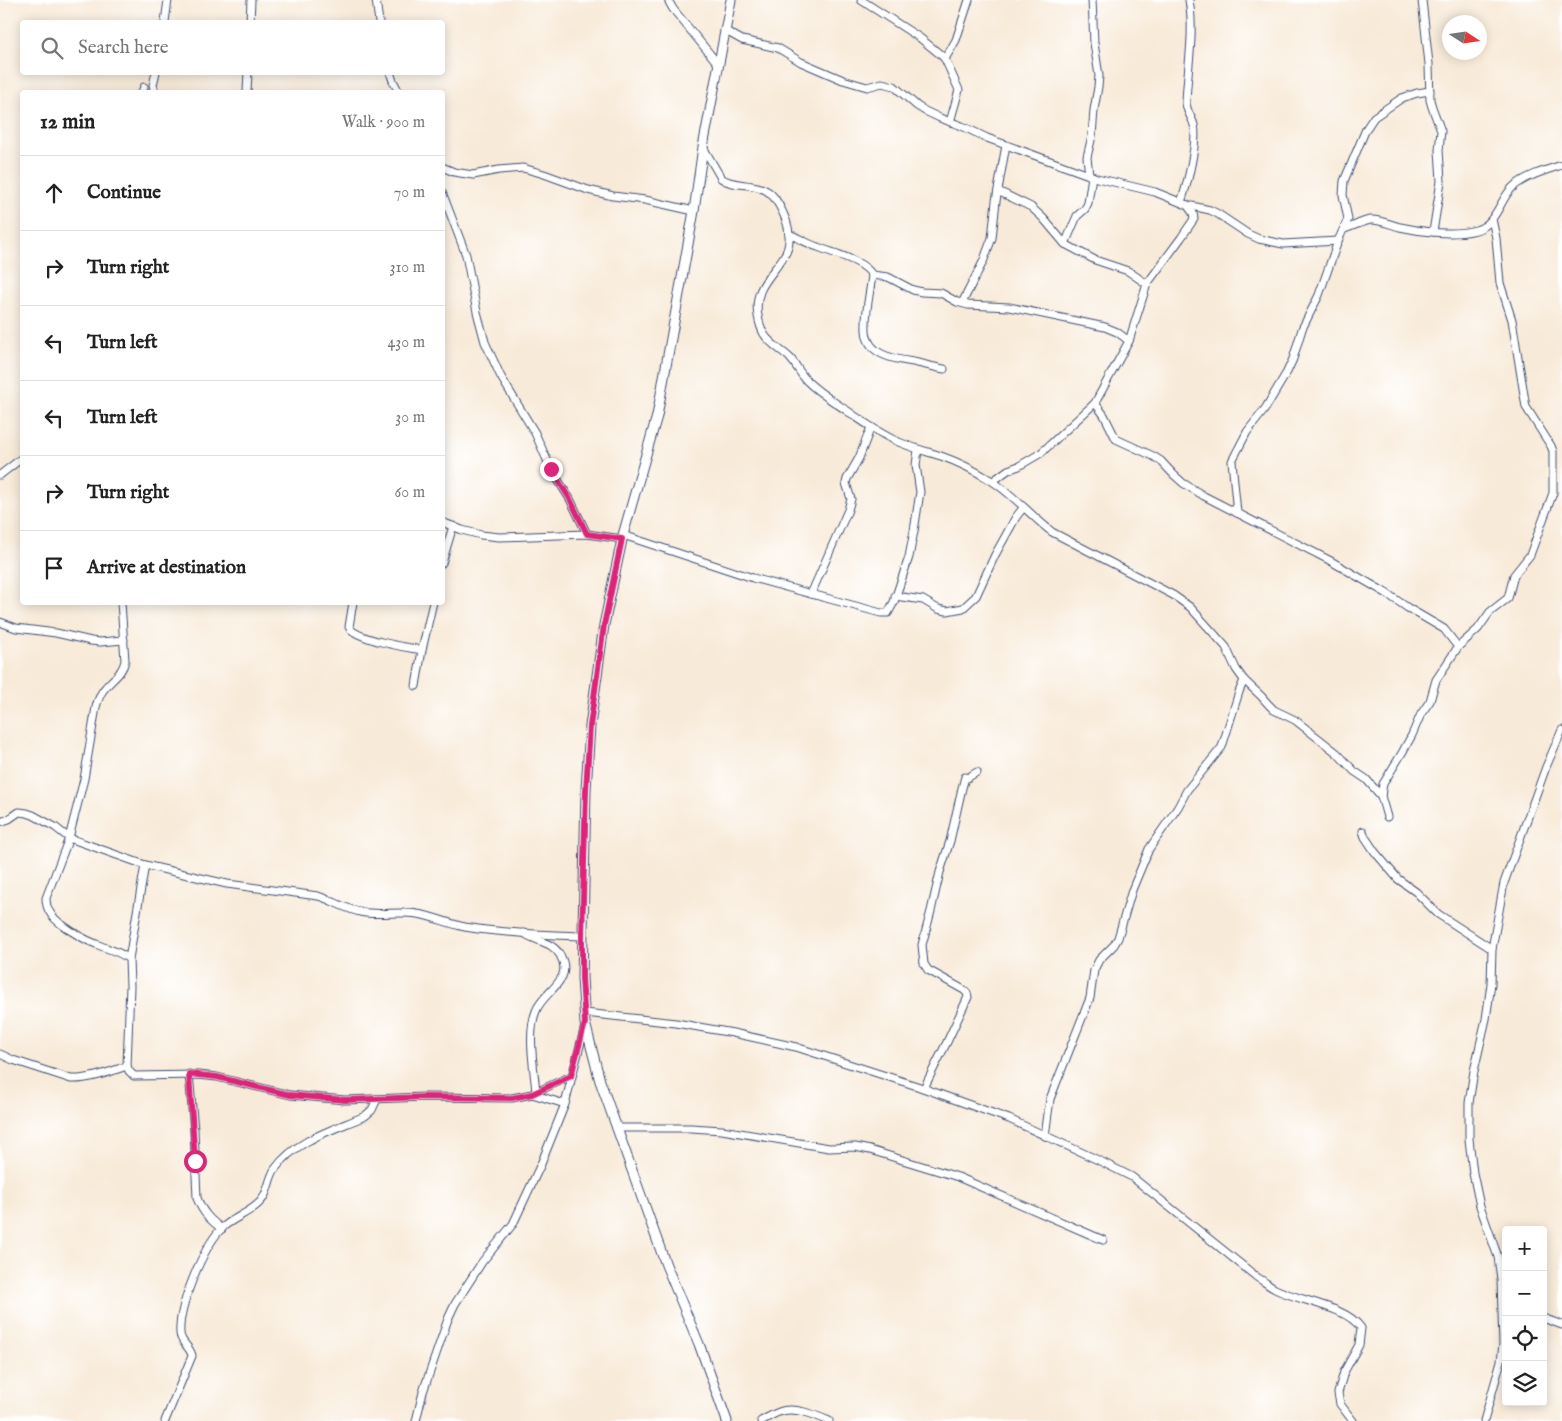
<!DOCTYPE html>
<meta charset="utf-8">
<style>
body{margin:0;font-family:"IM FELL English",serif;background:#f2f2f2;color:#222}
.controls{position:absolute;right:15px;bottom:15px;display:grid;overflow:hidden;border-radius:5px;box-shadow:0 2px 12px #0003}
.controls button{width:45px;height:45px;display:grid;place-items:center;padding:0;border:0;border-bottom:1px solid #e0e0e0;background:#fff;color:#222;font:25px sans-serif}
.compass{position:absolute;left:1442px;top:15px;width:45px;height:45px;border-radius:50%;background:#fff;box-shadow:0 2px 12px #0003;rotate:102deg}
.stop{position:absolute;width:15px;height:15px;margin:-11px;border:4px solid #db2777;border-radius:50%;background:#fff}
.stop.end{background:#db2777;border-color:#fff;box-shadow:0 1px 5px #0008}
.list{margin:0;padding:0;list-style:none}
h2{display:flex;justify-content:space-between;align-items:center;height:65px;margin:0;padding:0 20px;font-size:21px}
h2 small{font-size:16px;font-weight:400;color:#767676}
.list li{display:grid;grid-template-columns:32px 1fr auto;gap:15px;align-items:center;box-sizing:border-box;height:75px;padding:0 20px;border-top:1px solid #e0e0e0}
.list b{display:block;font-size:19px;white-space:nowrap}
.list em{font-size:16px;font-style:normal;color:#767676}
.icon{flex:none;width:28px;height:28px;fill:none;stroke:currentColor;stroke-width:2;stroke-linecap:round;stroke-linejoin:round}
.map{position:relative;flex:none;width:1562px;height:1421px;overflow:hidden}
.search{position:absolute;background:#fff;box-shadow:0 2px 12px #0003;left:20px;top:20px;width:425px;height:55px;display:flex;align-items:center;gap:12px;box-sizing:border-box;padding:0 18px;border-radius:5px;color:#767676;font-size:19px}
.panel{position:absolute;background:#fff;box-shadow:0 2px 12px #0003;left:20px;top:90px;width:425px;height:515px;border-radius:5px}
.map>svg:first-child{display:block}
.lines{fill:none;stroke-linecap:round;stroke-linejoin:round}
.minor-casing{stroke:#3c4b70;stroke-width:9}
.tertiary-casing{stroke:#3c4b70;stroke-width:11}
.minor{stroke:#fff;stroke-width:7}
.tertiary{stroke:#fff;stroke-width:9}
.route{stroke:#db2777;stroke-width:6}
</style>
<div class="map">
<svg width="1562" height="1421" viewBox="0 0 1562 1421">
<rect width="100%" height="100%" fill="#fff"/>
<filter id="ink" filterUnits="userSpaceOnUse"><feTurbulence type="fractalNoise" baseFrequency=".02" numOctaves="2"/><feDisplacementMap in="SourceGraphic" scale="10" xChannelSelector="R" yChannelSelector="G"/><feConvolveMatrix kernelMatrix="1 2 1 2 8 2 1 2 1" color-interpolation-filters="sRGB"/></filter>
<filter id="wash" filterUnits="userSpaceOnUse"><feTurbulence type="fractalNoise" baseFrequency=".0096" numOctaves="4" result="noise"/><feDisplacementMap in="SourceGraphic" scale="20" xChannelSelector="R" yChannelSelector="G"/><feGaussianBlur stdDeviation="1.12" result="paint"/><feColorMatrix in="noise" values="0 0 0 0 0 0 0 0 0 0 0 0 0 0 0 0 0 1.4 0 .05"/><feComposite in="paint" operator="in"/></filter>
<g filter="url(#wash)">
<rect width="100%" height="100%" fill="#f8ead8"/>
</g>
<g filter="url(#ink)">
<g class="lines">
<g class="minor-casing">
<g id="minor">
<path d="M376,0l3,22"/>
<path d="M668,0l5,9 46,56"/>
<path d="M861,0l59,38 21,17 4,4 14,31 -9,32"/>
<path d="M1422,0l7,64 1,36 2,7 9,24 -2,19 2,31 -8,51"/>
<path d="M165,22l3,-22"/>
<path d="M250,22l1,-22"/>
<path d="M724,30l18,10 36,8 23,14 42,18 24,7 15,-4 12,3 23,20 8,5 15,7 22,8 25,12 110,40 58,14 32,13 23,5 8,4 30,20 11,5 24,5 55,-3"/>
<path d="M945,59l11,-19 13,-40"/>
<path d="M390,72l3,9 6,11"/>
<path d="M142,92l2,-5"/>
<path d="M155,92l-2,-7 3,-13"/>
<path d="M247,92l1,-20"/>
<path d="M703,147l18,31c12,10 36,3 50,16 7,7 11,16 15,26 4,11 5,26 -2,36 -13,21 -31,32 -26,60 1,6 3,13 6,18 6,10 16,15 25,23 7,7 11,17 18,24 12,12 26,20 39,29 16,11 31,22 48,30 15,7 31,11 47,16 17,6 35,15 51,25 22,14 39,35 60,51l121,63 17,12 36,40 10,22 8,11 17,16 8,9 5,5 21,10 42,33 17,18 12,8 15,17"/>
<path d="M442,167l12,5 19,3 26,-5 24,-2 21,6 44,16 25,6 32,4 49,11"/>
<path d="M1089,175l-2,-18 5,-21 2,-26 4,-23 1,-11 -5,-33 -2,-43"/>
<path d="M998,191l33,16 12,11 22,26 30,16 33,11 19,13"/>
<path d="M442,192l24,63 11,57 8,30 16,35 34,56 16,36 19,30 17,35"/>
<path d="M1181,202c6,-16 17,-60 13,-77 -2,-8 -7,-12 -8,-22 1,-34 9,-68 3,-103"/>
<path d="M1344,229c8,-2 17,-7 26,-9 9,-1 21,5 30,7 22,5 54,9 76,3 21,-6 23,-30 37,-43 13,-11 33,-17 49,-22"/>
<path d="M789,234c10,4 19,10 29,13 16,7 45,13 54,28 -2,19 -7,36 -6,55 1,25 27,29 47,32 10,2 20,5 31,7"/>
<path d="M1065,244l12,-28 8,-7 3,-6 4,-27"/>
<path d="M872,275l16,2 25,13 9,2 19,1 16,9 11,3 41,2 96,20 12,5 12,9"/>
<path d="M962,303l21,-41 9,-24 4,-37 10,-56"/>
<path d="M1095,403l9,12 12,24 37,17 8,5 12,13 10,9 21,13 125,64 57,33 22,15 36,21 14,18"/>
<path d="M0,475l22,-17"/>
<path d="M993,481l15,-11 11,-4 22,-13 54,-50 34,-62 18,-57 34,-46 13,-19 -1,-6 -6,-8"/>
<path d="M1237,513l-5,-52 15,-29 18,-23 22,-37 6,-13 9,-30 17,-34 19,-54 10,-22 -5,-24 1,-14 22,-52 8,-12 28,-19 15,-5 13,-2"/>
<path d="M442,522l20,8 19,5 18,2 88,-3 35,5"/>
<path d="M623,535l130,43 128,35h7l6,-11 15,-45 5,-26 6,-39 -4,-27 2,-15"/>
<path d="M442,563l11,-37"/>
<path d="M811,594l37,-84 3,-11 -5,-16 1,-4 12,-21 12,-31"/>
<path d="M895,596l28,4 15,9 9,2 16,-3 13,-12 19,-41 21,-38 7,-9"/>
<path d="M121,602l4,59c-3,13 -12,17 -20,27 -5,5 -7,12 -9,19l-12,72 -15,59 -23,60c0,12 6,19 15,26 11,8 22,15 35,20 11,5 23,7 33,15"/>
<path d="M353,602l-4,25c6,12 59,21 73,23"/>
<path d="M0,622l16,6 40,5 35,8 9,1 24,-2"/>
<path d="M416,686l6,-36 11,-48"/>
<path d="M1387,817l-6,-21 2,-12 19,-31 10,-18 9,-21 9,-13 6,-21 22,-33 20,-18 12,-17 18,-14 6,-23 16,-20 23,-62v-42l-2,-5 -25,-39 -14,-87 -12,-37 -4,-45 -4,-19"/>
<path d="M0,822l9,-3 10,-7 8,1 6,2 22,12 14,11 76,27 82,19 91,12c14,4 27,13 42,16 19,4 38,-1 57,2 16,2 32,10 48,13 37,6 80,8 118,9"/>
<path d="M1363,831l2,6 10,15 23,27 18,13 22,22 54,35"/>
<path d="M145,865l-16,94 1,27 -3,80 2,5 5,5 64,-1 19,2 73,18 55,5 80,-3 87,1 20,-4 39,-18"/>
<path d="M524,933c12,9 28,8 36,22 15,26 -17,36 -24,56 -9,22 -2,57 0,81"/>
<path d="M585,1013l91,10 57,10 63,14 121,39 92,33 89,41 34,17 126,101c6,3 11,8 17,11 24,12 71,17 86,39l-2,17 -15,27 -6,21 2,11 13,17"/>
<path d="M0,1054l13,6 58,19c18,1 38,-7 56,-13"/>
<path d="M189,1074l5,56 3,68c5,14 13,22 25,31"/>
<path d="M924,1088l23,-46 21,-45 -1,-4 -3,-3 -36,-20 -4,-6 -2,-19 9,-34 9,-39 10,-31 12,-53 3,-11 2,1 10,-6"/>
<path d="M532,1094l33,10"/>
<path d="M616,1128h75l31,2 107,18 26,-1 15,3 88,27 145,63"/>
<path d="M1045,1136l5,-37 40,-101 4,-28 5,-10 15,-15 4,-7 14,-48 17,-41 29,-42 9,-17 35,-43 17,-55 5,-12"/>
<path d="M1543,1318l19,7"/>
<path d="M165,1421l27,-65c-1,-9 -12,-13 -12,-23 -2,-26 23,-85 41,-104 11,-11 27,-15 38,-26 10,-9 9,-24 16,-34 22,-30 58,-39 90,-53l7,-6 5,-11"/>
<path d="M416,1421l7,-29 25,-73 7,-15 27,-42 31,-38 28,-60 24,-60 20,-78"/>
<path d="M761,1421c6,-3 12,-7 18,-9 15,-6 36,3 50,9"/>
<path d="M1484,1421l17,-60 2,-16 -2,-66 -3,-22 -18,-51 -7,-33 -4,-34v-36l5,-32 12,-52 5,-35 1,-35 12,-66 42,-116 16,-37"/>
</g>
</g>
<g class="tertiary-casing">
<path id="tertiary" d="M727,1421l-28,-77 -33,-79 -66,-184 -15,-58 -3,-45 4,-188 4,-64 14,-101 19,-90 34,-119 37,-205 9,-64 28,-147"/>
</g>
<use href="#minor" class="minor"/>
<use href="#tertiary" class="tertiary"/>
</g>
</g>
<g class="lines" filter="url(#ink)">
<path class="route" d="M195,1161l-6,-87 28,3 73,18 55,5 80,-3 87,1 20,-4 39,-18 14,-53 -3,-45v-42l4,-146 4,-64 14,-101 18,-86 -35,-5 -17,-35 -19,-30"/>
</g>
</svg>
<div class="controls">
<button>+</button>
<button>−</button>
<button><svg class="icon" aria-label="locate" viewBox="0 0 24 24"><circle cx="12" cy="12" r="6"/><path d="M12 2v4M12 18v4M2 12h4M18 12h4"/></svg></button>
<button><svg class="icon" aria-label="layers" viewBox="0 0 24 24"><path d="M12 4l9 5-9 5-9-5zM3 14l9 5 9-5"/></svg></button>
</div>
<svg class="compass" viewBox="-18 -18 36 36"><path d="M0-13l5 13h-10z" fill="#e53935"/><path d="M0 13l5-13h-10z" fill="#767676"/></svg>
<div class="stop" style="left:195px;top:1161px"></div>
<div class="stop end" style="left:551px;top:469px"></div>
<div class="search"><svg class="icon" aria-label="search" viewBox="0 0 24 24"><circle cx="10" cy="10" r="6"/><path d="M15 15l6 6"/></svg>Search here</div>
<section class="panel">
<h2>12 min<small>Walk · 900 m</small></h2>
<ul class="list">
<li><svg class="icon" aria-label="ahead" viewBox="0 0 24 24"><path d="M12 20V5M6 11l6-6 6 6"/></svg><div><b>Continue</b></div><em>70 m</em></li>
<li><svg class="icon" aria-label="right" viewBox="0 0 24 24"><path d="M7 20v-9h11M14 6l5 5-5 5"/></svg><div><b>Turn right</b></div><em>310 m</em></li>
<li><svg class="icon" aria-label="left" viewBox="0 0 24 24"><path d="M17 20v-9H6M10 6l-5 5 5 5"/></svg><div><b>Turn left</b></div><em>430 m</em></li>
<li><svg class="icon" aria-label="left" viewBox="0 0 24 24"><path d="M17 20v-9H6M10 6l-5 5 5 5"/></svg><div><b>Turn left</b></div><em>30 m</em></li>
<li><svg class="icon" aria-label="right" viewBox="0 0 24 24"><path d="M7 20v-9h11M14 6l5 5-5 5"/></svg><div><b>Turn right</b></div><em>60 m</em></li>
<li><svg class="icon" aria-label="arrive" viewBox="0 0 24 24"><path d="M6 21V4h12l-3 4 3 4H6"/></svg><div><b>Arrive at destination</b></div></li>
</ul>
</section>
</div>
